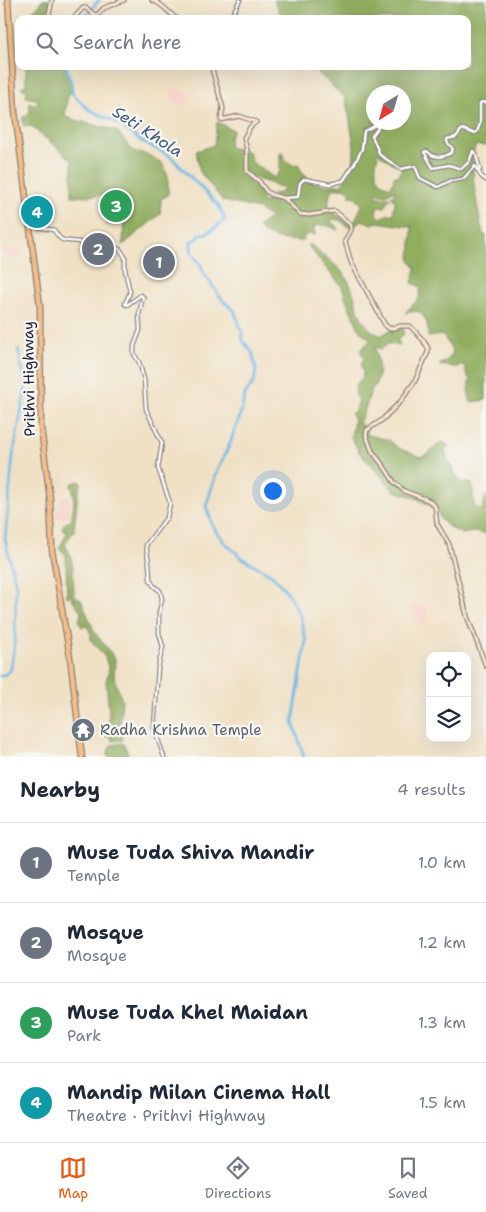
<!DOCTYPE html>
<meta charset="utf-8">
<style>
body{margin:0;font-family:"Shantell Sans",sans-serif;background:#f6f6f7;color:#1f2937}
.controls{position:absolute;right:15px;bottom:15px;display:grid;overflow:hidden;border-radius:10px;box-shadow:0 5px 20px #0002}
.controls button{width:45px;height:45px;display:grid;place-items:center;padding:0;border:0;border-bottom:1px solid #e0e1e3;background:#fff;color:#1f2937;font:25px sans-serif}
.compass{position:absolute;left:366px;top:85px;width:45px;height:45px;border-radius:50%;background:#fff;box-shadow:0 5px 20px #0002;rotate:217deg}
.you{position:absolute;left:272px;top:490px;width:18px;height:18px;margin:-12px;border:4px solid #fff;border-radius:50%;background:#1a73e8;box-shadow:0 0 0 8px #1a73e833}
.badge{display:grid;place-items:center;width:32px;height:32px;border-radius:50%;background:#ea580c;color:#fff;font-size:16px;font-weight:700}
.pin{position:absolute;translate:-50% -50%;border:2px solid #fff;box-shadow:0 1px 5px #0006}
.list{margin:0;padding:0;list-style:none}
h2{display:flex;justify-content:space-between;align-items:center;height:65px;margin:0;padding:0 20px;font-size:21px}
h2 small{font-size:16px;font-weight:400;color:#747a83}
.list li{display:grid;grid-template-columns:32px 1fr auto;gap:15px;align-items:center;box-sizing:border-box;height:80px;padding:0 20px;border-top:1px solid #e0e1e3}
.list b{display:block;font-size:19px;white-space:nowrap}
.list p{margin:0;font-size:16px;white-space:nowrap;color:#747a83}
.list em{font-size:16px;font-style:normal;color:#747a83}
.icon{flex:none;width:28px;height:28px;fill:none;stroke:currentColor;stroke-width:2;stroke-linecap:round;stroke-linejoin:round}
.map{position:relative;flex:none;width:486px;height:757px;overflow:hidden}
.search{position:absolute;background:#fff;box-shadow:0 5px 20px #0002;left:15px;right:15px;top:15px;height:55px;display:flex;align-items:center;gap:12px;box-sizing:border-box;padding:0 18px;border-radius:10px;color:#747a83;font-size:19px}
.sheet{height:385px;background:#fff}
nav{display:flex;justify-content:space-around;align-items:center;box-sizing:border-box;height:70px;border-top:1px solid #e0e1e3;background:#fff;font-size:14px;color:#747a83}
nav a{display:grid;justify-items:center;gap:2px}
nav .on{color:#ea580c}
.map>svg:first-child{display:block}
.built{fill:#f7d1c8}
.green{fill:#b7c96d;stroke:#6c7654}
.forest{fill:#91ad60;stroke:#5a684e;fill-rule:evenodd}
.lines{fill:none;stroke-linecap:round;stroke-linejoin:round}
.canal{stroke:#6fb6e7;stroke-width:2.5}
.river{stroke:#6fb6e7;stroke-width:3}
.tertiary-casing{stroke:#898280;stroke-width:5}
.secondary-casing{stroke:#898280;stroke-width:5.5}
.trunk-casing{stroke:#898280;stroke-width:7}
.tertiary{stroke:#fff;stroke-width:2.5}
.secondary{stroke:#fbe5cf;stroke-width:3}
.trunk{stroke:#f6be87;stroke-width:4.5}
.labels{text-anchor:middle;stroke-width:4.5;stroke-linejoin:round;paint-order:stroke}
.street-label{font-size:15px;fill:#22223b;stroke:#f6f6f2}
.worship-label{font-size:15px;fill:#5b616d;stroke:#f6f6f2;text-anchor:start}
.water-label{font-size:16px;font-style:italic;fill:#3d5677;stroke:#f6f6f2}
</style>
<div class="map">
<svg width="486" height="757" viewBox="0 0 486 757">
<rect width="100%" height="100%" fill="#f6f6f2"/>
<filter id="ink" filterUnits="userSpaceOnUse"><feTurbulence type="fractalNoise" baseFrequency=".02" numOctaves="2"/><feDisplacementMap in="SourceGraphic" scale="10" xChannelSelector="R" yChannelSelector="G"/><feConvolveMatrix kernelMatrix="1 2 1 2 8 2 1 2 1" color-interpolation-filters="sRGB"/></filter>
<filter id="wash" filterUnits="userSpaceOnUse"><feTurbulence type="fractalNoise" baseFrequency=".0096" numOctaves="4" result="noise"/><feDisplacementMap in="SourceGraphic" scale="20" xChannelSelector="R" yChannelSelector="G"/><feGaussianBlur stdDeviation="1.12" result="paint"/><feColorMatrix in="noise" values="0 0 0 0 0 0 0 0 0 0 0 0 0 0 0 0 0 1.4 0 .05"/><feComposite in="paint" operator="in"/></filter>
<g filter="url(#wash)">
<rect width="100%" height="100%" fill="#f0e1c5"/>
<g class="built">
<path d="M173,87l16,6 -3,14 -14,-6 -2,-7z"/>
<path d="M20,248l1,9 -15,2 -3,-9z"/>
<path d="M60,496l10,1 -1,22 -15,-2 7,-11z"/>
<path d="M426,606l2,16 -10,2 -4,-13 -3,-4z"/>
</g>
<path class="green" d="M109,195h15l-1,22 -3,7h-13z"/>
<g class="forest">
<path d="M41,0h10l-4,19h-14l-2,-7 9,-7z"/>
<path d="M274,0h212v146l-10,-1c-9,16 3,70 7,89l3,1v165l-15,2c-3,-8 -4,-14 -1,-22l-4,-7 -1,-8 -10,2 -16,-2 10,-6 4,-6 -8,-15 -4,-3 -13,2c0,-12 0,-18 -10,-26l-13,2 14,-15 2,-11 -9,-4 4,-14 -6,-9 2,-33 -35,-5 -5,2 -10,-4 -8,7h-5l-10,-7 -8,-1v2l7,7 -1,2c-8,-5 -14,-6 -23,-4l1,9 -9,-1 -4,7c-15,-1 -35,-1 -44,-14l8,-7 6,-1 -13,-10 -36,-8 -23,-29 -4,-21 18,-6 3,-23 16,8 -4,8 1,10 10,1 9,3 3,10 22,16 6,-7v-18l2,-2 3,9 8,5 5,-1c8,20 25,24 44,20l11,-16 1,-21 -5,-32 -4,-17 -34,-32h156v-47h-184zM374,92h30v30h-30zM376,152l26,17 -3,7h-5l-1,7 -3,4c-14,-4 -17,-19 -12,-31l-3,-3zM251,176c8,5 18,5 26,11l4,-1 3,2 -4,5 -7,1 2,4 -6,5 -2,-4 -2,5c-6,-8 -2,-18 -16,-22zM344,188l7,4 -2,4 7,1 6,8 -8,18 -4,1 -20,-14c-2,-8 -2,-14 3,-21zM393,191h2v2l-4,3 4,5 -2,14 -4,-1 -8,4 -5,-5 2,-7 7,1 3,-8 2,1 -1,-3h-12l-1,-5 10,3z"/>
<path d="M26,66h40l3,12 3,5v6l-5,10 -2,18 52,14 16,20 18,5 11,7 6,14v18l-7,4 -1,15 -37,31 1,-50 -52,1v-36l-41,-34 -7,1 -1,-5v-5l7,-4 -1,-10 7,1 3,-4 -13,-3 1,-8h-5v-3h4z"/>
<path d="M307,245h4c8,7 30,23 35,32 14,22 7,46 35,59 8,-7 16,-6 24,-12l-2,5 1,5 -6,6 2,5 -12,-1 -6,5 -7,-2c2,11 6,25 1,36 -1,4 -5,6 -6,10 -2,7 -6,22 -11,29v2l5,2 4,9 21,5 9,8 23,9 8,-4 13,-12 7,5 -5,4 10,23 9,11 8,-2 2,6 1,19 8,3 4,-15v39l-12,-2 -12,2 -13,-7 -8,-7 -4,-9 -9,-7 -20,-9 -14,-4 -24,-28 -4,-3 -7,-8 -8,-15 3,-17 -3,-6 5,-5 3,-9 -3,-5 -1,-9c8,-10 10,-7 6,-21l3,-7 -4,-8 11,-10 -10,-8 -3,-5 -9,-20 -7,-20z"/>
<path d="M80,481l1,3 -3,10 -4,37 -6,8 -3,6c10,11 8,35 9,49l-7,3 -1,-43 -7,-5 9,-18 -6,-2 2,-5 7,-3c2,-11 5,-25 0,-36l2,-2z"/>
<path d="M75,596l6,4 14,33 20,25 -1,20 8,22 -2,24 3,16 -11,1 -1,-4 -9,-2v-9l6,1 1,-16 -3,-29 3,-12 -4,-13 -14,-17v-6l-4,-8 -5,1 -3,-5 2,-10 -10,-15z"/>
<path d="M123,743l7,14h-22v-5l3,-7z"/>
</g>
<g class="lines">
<path class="canal" d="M0,676l6,-2 5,-5 4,-30 1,-53 -11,-47 8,-83 13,-70 -8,-37"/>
<g class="river">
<path d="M83,19l16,-19"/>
<path d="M66,66c2,10 7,16 6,27l16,16 29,14 26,19 27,14 48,49 7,14c-8,7 -14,15 -25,15l-2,5 -7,2v11l10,13 2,7 20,29 11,9 8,22 1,9 9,11 4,18 -2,12 -9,12 -5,22 -11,30 -12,24 -11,36 7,21 12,16 17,15 30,17 16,18 12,23 6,25 -13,81 11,35"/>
</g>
</g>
</g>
<g filter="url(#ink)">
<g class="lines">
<g class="tertiary-casing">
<g id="tertiary">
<path d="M230,19l10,-19"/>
<path d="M480,170l-4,-16 -3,-3 -4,11 -8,7 -12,-4 -16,3 -9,-16 3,-1c7,8 15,7 24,2l2,-4 -6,-7v-3l9,-2 6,-8 11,4 4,-1 3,-8v-21l2,-1 4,1"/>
<path d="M284,198l14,-1 2,-14 4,-4 26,5 13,-3 12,-18 7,-14 2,-18 12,-6 2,3 -6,8 8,19 21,14 14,-3 5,12 18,9 12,-6 13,-2 12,-13 6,10 5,4"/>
<path d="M31,226l23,4c9,15 10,9 25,12l5,4 26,1 10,2 5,8v13l5,22 -5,12 2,1 14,-10 2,2"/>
<path d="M143,297l-4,17 1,16 -6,16v8l5,8 5,17 2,30 16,34 -4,25 12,35 -3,14 -21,28 3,19 1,15 3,6 7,6 2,8 -3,14v20l4,14 -5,20 -4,61 10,29"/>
</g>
</g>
<g class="secondary-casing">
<g id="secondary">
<path d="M152,0c11,4 16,12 25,19"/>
<path d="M48,19l4,-19"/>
<path d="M73,19l10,-11h3l10,8 8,-8 20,-8"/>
<path d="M211,66l12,42 -2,12 18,-4 17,6 -6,5 -6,11 3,12v21l12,10 7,10 6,4 12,3 16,16 9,1 26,-4 16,14v5l-6,11 6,21 34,63 5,4 11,-3h9l13,14 5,8v4l-13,29 -14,20 -19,19 -15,10 -1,5 6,16 13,17 9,14 10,9 24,9 7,6 2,18 12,20 18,72 19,50"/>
</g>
</g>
<g class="trunk-casing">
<path id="trunk" d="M8,0l7,112 25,194 1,121 9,72 2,51 18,107 12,100"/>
</g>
<use href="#tertiary" class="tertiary"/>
<use href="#secondary" class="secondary"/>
<use href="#trunk" class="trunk"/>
</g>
</g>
<defs>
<g id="temple-disc" transform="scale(1.25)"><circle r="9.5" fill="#6b7280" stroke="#f6f6f2"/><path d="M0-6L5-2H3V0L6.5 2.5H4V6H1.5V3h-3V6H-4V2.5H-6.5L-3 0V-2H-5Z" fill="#fff"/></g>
</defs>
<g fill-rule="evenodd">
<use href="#temple-disc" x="83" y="730"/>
</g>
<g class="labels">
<g class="street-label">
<text transform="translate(29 379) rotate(-91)" y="5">Prithvi Highway</text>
</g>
<g class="worship-label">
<text x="100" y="735">Radha Krishna Temple</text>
</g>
<g class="water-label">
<text transform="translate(148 131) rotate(33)" y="6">Seti Khola</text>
</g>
</g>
</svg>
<div class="controls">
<button><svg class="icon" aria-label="locate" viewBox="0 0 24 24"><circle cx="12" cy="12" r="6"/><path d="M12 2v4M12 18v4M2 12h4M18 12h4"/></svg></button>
<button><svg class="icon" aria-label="layers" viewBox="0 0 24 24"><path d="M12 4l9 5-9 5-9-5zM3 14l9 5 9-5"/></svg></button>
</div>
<svg class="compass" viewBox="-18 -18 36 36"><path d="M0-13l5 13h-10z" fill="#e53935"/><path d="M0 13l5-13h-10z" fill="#747a83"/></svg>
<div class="you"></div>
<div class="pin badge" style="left:159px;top:262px;background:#6b7280">1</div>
<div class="pin badge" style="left:98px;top:249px;background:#6b7280">2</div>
<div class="pin badge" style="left:116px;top:206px;background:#2e9e5b">3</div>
<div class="pin badge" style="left:37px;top:212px;background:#0f9aa8">4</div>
<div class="search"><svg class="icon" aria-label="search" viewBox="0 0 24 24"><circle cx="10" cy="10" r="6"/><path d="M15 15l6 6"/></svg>Search here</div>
</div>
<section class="sheet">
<h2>Nearby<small>4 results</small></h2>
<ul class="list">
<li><span class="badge" style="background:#6b7280">1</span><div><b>Muse Tuda Shiva Mandir</b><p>Temple</p></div><em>1.0 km</em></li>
<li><span class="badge" style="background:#6b7280">2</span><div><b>Mosque</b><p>Mosque</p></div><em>1.2 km</em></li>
<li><span class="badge" style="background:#2e9e5b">3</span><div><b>Muse Tuda Khel Maidan</b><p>Park</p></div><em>1.3 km</em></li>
<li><span class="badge" style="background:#0f9aa8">4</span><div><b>Mandip Milan Cinema Hall</b><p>Theatre · Prithvi Highway</p></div><em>1.5 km</em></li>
</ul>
</section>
<nav>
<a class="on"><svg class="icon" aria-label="map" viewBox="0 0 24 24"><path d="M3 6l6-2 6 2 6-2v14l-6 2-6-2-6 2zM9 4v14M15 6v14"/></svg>Map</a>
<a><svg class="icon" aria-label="directions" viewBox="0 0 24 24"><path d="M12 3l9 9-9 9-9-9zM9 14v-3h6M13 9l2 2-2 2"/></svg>Directions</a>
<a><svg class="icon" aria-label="saved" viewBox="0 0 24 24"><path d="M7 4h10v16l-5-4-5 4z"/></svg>Saved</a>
</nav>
